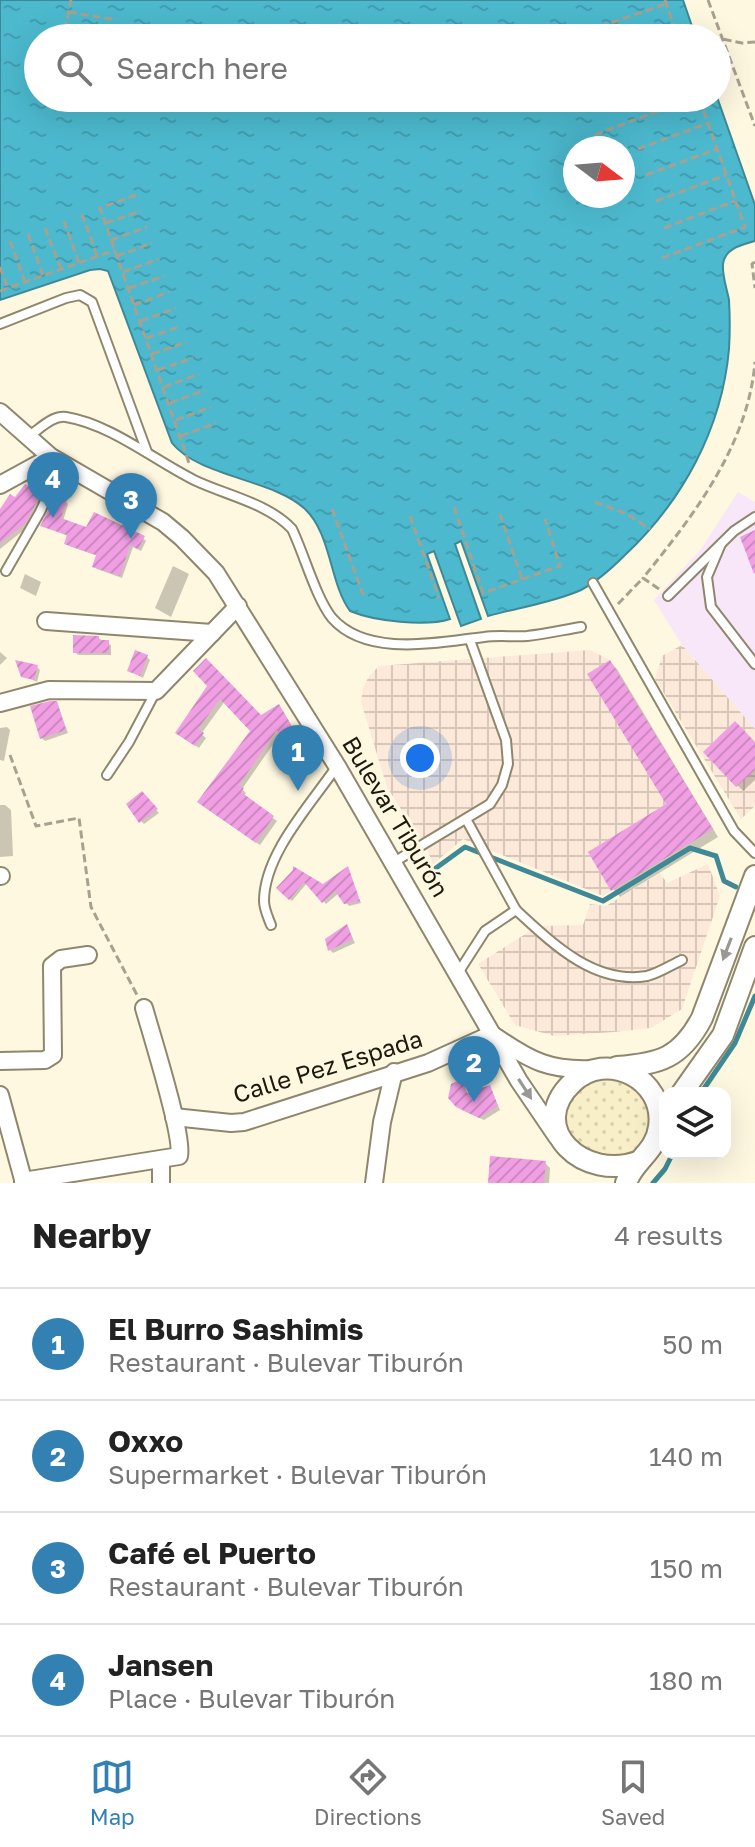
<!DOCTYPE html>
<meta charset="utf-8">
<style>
body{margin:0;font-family:"Golos Text",sans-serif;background:#f6f6f6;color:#222}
.controls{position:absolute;right:24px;bottom:24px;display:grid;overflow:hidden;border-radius:16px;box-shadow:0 8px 32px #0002}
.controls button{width:72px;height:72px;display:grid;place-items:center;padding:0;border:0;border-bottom:2px solid #e0e0e0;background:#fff;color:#222;font:40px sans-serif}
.compass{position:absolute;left:563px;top:136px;width:72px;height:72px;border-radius:50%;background:#fff;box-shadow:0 8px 32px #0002;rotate:106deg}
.you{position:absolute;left:420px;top:758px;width:28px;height:28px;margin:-20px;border:6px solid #fff;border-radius:50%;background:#1a73e8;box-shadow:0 0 0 12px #1a73e833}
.badge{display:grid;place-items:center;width:52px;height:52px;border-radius:50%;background:#3381b3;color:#fff;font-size:26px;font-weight:700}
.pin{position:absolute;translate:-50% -66px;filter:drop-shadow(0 2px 4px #0008)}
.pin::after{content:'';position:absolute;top:42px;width:28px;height:24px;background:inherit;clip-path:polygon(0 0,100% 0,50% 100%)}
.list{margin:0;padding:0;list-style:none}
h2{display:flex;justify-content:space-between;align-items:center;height:104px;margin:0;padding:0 32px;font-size:34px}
h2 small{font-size:26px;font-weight:400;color:#767676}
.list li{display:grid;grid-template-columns:52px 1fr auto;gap:24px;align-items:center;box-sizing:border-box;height:112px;padding:0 32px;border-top:2px solid #e0e0e0}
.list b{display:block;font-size:30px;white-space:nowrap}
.list p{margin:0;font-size:26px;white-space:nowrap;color:#767676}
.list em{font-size:26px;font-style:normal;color:#767676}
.icon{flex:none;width:44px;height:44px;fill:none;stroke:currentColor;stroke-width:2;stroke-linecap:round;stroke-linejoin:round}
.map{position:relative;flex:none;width:755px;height:1183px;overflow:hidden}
.search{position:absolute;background:#fff;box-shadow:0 8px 32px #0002;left:24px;right:24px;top:24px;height:88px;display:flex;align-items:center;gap:20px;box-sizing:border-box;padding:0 28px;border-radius:44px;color:#767676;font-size:30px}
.sheet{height:552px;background:#fff}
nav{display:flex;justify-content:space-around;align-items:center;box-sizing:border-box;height:112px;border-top:2px solid #e0e0e0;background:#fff;font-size:22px;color:#767676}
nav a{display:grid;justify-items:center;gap:4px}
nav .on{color:#3381b3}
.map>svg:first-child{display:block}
.commercial{fill:#f8e7f9}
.industrial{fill:url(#industrial-grid)}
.sand{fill:url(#sand-dots)}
.water{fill:url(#water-ripples);stroke:#3e8995;stroke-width:2;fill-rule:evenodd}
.shadow{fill:#0003}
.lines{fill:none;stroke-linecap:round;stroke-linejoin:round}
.stream{stroke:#3e8995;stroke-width:5}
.building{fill:url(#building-hatch)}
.service-casing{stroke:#8f876d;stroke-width:12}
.minor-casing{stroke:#8f876d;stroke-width:20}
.tertiary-casing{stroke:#8f876d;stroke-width:24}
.path{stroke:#a7a290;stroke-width:3;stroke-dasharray:8 4;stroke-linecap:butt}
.service{stroke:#fff;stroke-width:8}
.minor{stroke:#fff;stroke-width:16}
.tertiary{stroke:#fff;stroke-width:20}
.oneway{fill:#999893}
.labels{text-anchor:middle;stroke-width:6;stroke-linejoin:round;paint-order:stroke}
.street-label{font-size:24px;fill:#1c190f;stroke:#fef8e1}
</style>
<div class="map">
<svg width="755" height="1183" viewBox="0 0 755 1183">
<defs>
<pattern id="industrial-grid" width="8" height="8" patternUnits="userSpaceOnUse" patternTransform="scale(2)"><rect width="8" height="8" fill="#fde9d9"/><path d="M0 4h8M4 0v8" fill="none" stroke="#d8c7b9"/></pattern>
<pattern id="sand-dots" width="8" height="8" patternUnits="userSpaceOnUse" patternTransform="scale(2)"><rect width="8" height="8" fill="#f8eec8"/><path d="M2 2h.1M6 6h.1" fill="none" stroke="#d4ccab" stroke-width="1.8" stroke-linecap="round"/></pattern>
<pattern id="water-ripples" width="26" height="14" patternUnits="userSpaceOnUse" patternTransform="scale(2)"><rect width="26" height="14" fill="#4cb9ce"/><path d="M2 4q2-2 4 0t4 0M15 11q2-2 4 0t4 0" fill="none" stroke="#429eb0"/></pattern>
<pattern id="building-hatch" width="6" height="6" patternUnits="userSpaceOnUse" patternTransform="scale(2)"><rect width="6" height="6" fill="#f09fe3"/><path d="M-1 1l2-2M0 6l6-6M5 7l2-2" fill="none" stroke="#cd88c2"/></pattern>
</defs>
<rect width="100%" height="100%" fill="#fef8e1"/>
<path class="commercial" d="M738,492l17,10v227l-73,-84 -28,-45 47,-51z"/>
<g class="industrial">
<path d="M682,645l73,84v77l-14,13 -86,-140 7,-23z"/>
<path d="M590,650l20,10 103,169 -110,67 -140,-57 -30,25 -5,-12 -41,-65 -26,-85 2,-14 6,-12 10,-10z"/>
<path d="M708,864l12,32 -38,113 -31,19 -37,4 -60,4 -39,-11 -37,-61 60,-38 45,-1 7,-21 16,2 54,-33 7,10z"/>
</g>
<path class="sand" d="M606,1076c39,13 45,21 43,62l-24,24 -53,-14c-2,-9 -8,-21 -8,-31 -1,-23 23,-36 42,-41z"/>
<path class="water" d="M0,0h683l13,38h-658v60l679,-1 38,108v36c-13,4 -30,7 -32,23 -1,12 4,25 6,36 1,17 1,33 0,49 -7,80 -47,153 -105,207 -13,13 -26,25 -43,34 -26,12 -64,18 -93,26l-27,-75 -6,3 26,75 -20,7 -27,-75 -7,3 23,65c-24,8 -76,2 -100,-8 -21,-29 -18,-76 -45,-102 -32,-30 -106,-32 -133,-66l-64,-172 -8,-2 -10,1 -90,30zM575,148h48v48h-48z"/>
<g class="shadow">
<path d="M40,494l3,3 -14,29 -29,23v-28l16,-22z"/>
<path d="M66,502l2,2 -5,17 24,8 56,9 3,3 -5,10 -8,-4 -11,31 -25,-9 -3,-3 4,-10 -29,-10 -3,-3 2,-7 -26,-10z"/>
<path d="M173,566l16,8 -18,43 -16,-9z"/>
<path d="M25,574l16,8 -5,14 -16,-8z"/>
<path d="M98,638l13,7v10h-33l-3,-3z"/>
<path d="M0,652l7,6 -7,7z"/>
<path d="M147,657l3,3 -7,18 -14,-8z"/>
<path d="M610,662l7,7 101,168 -98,60 -7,-8 55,-84z"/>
<path d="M37,667l3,3 -3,12 -15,-7z"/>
<path d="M210,686l50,31 22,-7 23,39 -10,6 -14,-22 -39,56 4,4 -3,4 34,24 -17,24 -57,-39 49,-76 -27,-29 -24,33 5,4 -7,10 -18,-12z"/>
<path d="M57,703l11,30 -23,8 -3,-3z"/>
<path d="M7,727l3,3 -6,31 -4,-1v-32z"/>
<path d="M755,745v35l-12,11 -37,-39z"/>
<path d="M142,794l17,19 -15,11 -3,-3z"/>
<path d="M0,805h5l6,5 2,46 -13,1z"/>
<path d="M347,869l14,34 -12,3 -10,-13 -13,11 -19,-21 -15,18 -13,-13 16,-17 28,15z"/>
<path d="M347,927l8,16 -22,10 -3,-3z"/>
<path d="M462,1081l6,14 22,-8 10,23 -16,10 -22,-10z"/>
<path d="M545,1163l5,5 -1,15h-59z"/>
</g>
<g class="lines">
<g class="stream">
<path d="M425,876l40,-29 138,54 87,-53 26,8 8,25 12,6"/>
<path d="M701,1093l34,-50 20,-47"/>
<path d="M653,1183l12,-14 8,-16"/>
</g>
</g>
<g class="building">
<path d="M25,484l16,9 -15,30 -26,20v-34l10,-15 5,3z"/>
<path d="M55,496l12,4 -6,18 25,9 8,-15 51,24 -7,13 -8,-4 -10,31 -28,-9 4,-12 -32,-11 3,-9 -27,-9z"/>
<path d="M755,530v43l-1,1 -14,-37z"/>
<path d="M73,635l26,1v4h10v13h-36z"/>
<path d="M135,650l13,5 -8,21 -13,-5z"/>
<path d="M206,658l55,57 18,-11 24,41 -13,7 -13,-22 -38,55 5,3 -3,4 33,24 -18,27 -59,-41 53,-71 -30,-32 -22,30 6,4 -9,13 -20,-13 32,-47 -14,-15z"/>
<path d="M15,660l23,5 -4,15 -13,-3z"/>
<path d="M610,660l103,169 -102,62 -23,-39 78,-48 -79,-130z"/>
<path d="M50,701h7l9,29 -26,9 -10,-33z"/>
<path d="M735,721l20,21v28l-19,17 -33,-35z"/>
<path d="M142,791l16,18 -19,14 -13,-19z"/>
<path d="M293,866l30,18 25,-18 12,35 -16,3 -9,-13 -13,12 -18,-21 -15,18 -13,-12 17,-18z"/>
<path d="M347,924l6,15 -25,12 -3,-12z"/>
<path d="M462,1079l5,14 23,-8 8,21 -19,12 -23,-11 -8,-9 3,-14z"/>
<path d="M490,1156l56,5 -2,22h-56z"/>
</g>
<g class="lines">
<g class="service-casing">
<g id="service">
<path d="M0,324l66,-26 14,-3 12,7 55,150"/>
<path d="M29,436c11,-7 23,-21 37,-19 44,7 88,43 128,63 31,15 74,23 98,49 12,25 24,69 40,89 35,40 107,24 152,19 14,-2 29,0 43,-1 18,-2 36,-6 54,-9"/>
<path d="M721,544l-14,33 4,30 44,57"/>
<path d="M6,571l34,-59 22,-48"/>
<path d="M593,583l141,248 21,22"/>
<path d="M668,596l66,-65 21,-14"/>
<path d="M107,775l22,-33 27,-51"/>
<path d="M394,862l96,-58 12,-19 6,-21 -2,-24 -36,-100"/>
<path d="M516,910c36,33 78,75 131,66 12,-3 24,-11 35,-16"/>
<path d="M271,925c-3,-8 -7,-16 -7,-24 0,-47 47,-97 73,-135"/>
<path d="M458,973l27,-42 31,-21 -50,-91"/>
</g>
</g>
<g class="minor-casing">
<g id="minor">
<path d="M0,412l51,45 112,65 19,16 34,35 121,193 182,315 38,56"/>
<path d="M0,485l51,-28"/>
<path d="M46,621l166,12"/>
<path d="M0,703l49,-13 107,1 82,-85"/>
<path d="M0,876h1"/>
<path d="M496,1037c35,24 54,34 97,32"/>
<path d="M0,1061l45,-1 8,-5 -1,-89 9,-7 27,-4"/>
<path d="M0,1095l24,88"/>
<path d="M174,1117l57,6 13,-1 184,-59 64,-29"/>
<path d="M23,1181l156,-25c5,-19 -28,-123 -35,-148"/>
<path d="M161,1183v-23"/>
<path d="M374,1183l8,-61 12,-50"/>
</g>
</g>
<g class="tertiary-casing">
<g id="tertiary">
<path d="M617,1067c43,-3 64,-9 85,-49l53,-142"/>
<path d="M682,1093l41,-58 32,-88"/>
<path d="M626,1183c7,-22 30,-31 33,-56 7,-48 -53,-78 -87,-44 -47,45 12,100 68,78"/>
</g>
</g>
<g class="path">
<path d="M665,0l13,38"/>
<path d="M708,0l47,126"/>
<path d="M69,12l47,8"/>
<path d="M65,30l6,-30"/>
<path d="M566,38l100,-34"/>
<path d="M717,48l5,-9 20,4 13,-1"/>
<path d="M584,104l15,-6"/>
<path d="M595,135l97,-37"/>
<path d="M638,149l70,-26"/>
<path d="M646,175l71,-26"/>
<path d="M136,195l-36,13 89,255"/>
<path d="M656,201l70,-26"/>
<path d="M82,214l15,42"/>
<path d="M64,221l15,42"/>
<path d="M106,223l35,-12"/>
<path d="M45,228l16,41"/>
<path d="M664,228l71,-27"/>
<path d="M28,234l15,41"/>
<path d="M111,240l36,-13"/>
<path d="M10,241l15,41"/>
<path d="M117,256l35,-13"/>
<path d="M662,258l83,-31 -46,-129"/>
<path d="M755,262l-3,2 3,24"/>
<path d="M0,267l8,21"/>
<path d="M123,272l36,-13"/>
<path d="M129,288l35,-12"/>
<path d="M0,291l115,-41"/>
<path d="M134,305l35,-13"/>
<path d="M141,321l35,-13"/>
<path d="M147,338l34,-12"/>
<path d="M152,354l35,-12"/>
<path d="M158,370l35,-12"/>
<path d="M164,387l35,-13"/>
<path d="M170,403l35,-13"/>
<path d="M176,420l35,-13"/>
<path d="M181,436l35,-13"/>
<path d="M595,502l32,12 23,15"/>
<path d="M454,507l29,86 77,-27 -15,-47"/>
<path d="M332,509l32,88"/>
<path d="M500,514l22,65"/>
<path d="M410,516l29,82"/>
<path d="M659,589l-16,-11c51,-63 105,-133 112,-216"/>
<path d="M618,604l25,-26"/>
<path d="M10,755l26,71 43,-8 12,89 46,88"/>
</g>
<use href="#service" class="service"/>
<use href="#minor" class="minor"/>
<use href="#tertiary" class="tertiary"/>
</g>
<defs><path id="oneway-solid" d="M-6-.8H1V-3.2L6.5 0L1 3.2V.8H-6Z" transform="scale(2)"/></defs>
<g class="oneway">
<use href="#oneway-solid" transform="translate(727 949) rotate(111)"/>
<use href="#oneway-solid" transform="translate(525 1089) rotate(57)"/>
</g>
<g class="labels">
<g class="street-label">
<text transform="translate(395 817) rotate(59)" y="8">Bulevar Tiburón</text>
<text transform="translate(328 1067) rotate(-17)" y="8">Calle Pez Espada</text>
</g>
</g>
</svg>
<div class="controls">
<button><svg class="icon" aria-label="layers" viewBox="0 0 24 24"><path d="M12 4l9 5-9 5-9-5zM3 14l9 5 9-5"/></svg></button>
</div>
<svg class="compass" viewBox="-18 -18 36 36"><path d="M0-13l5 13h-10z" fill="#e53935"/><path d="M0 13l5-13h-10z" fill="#767676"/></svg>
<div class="you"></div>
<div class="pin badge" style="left:298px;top:791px">1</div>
<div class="pin badge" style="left:474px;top:1102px">2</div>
<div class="pin badge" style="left:131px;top:539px">3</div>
<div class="pin badge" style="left:53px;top:518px">4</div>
<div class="search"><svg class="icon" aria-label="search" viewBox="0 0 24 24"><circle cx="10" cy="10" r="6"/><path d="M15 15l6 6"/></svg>Search here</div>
</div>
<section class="sheet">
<h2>Nearby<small>4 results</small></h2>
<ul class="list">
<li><span class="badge">1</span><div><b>El Burro Sashimis</b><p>Restaurant · Bulevar Tiburón</p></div><em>50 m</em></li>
<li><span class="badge">2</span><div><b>Oxxo</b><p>Supermarket · Bulevar Tiburón</p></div><em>140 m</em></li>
<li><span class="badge">3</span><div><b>Café el Puerto</b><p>Restaurant · Bulevar Tiburón</p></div><em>150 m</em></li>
<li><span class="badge">4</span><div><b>Jansen</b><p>Place · Bulevar Tiburón</p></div><em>180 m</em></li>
</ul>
</section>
<nav>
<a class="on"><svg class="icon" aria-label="map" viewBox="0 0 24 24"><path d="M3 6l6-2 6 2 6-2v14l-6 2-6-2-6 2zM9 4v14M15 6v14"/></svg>Map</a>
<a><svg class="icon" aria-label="directions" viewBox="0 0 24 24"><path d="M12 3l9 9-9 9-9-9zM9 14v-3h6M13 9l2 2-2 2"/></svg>Directions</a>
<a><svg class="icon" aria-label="saved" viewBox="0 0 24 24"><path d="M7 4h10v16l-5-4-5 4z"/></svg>Saved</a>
</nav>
